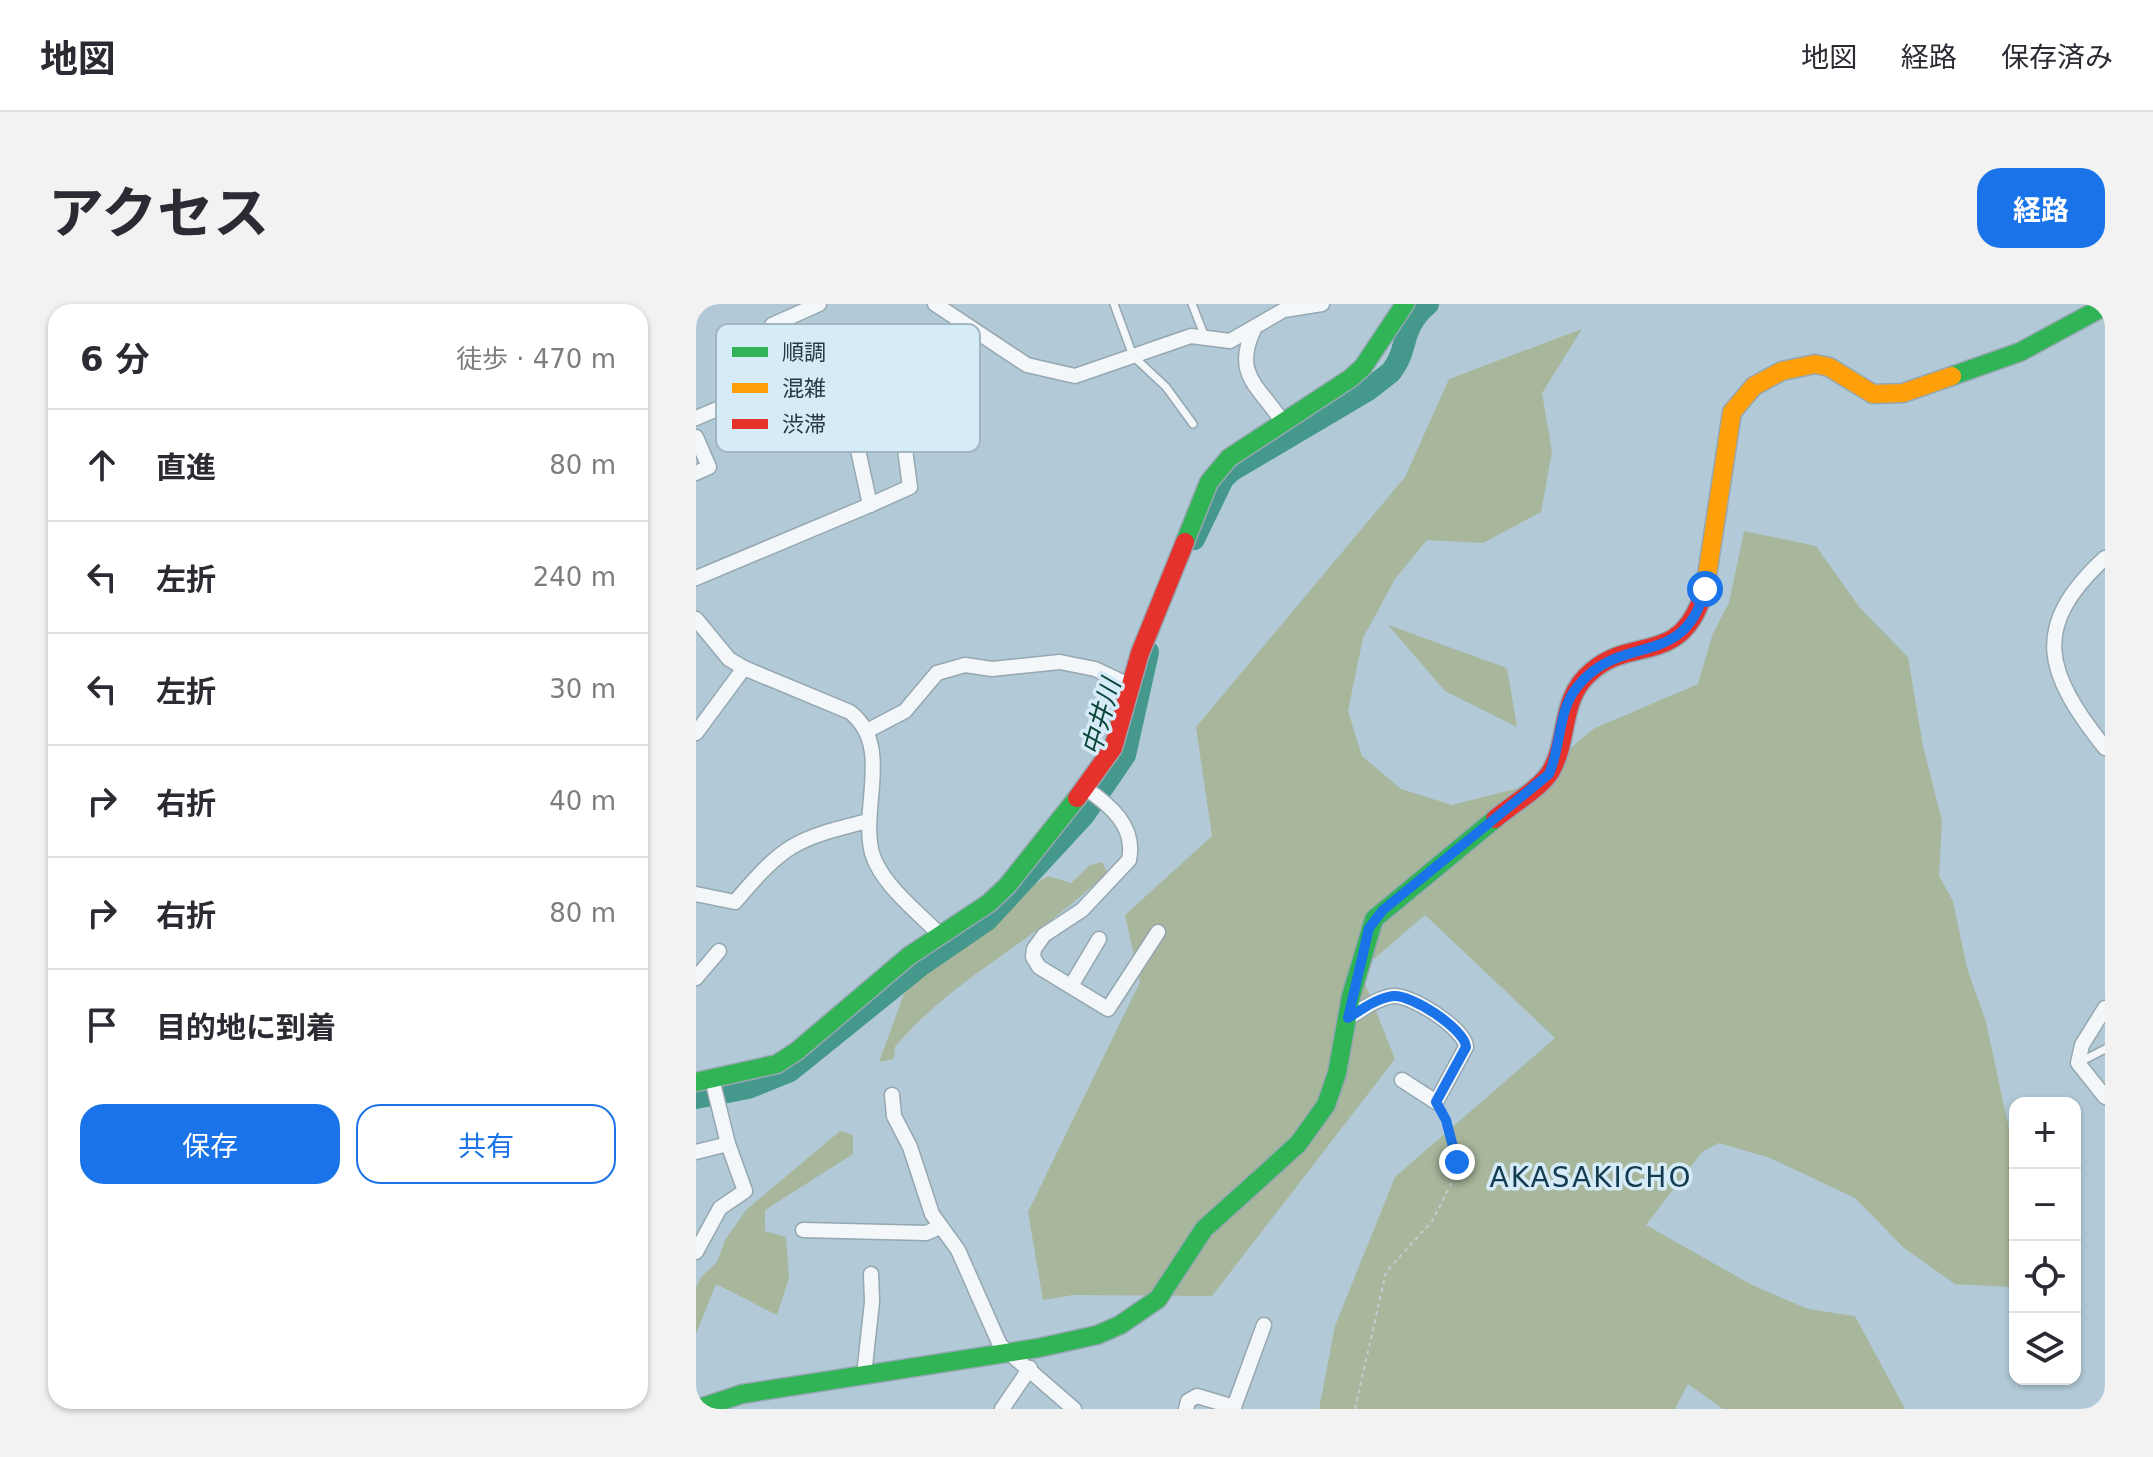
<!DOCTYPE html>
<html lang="ja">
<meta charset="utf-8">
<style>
body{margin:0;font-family:"DejaVu Sans","Noto Sans JP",sans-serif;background:#f2f2f3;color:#2b2b33}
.controls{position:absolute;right:24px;bottom:24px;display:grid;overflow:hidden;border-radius:16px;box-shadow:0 2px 6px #0004}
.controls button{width:72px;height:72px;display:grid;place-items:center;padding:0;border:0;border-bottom:2px solid #e1e1e2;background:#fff;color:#2b2b33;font:40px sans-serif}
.stop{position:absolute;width:24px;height:24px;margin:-18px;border:6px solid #1a73e8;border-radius:50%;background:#fff}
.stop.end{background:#1a73e8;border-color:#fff;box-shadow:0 2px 8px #0008}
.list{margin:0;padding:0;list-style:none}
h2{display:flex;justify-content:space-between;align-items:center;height:104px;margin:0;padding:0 32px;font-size:34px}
h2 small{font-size:26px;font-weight:400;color:#7c7c81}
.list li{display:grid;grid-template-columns:52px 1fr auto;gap:24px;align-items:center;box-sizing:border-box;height:112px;padding:0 32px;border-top:2px solid #e1e1e2}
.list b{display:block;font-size:30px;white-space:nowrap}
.list em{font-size:26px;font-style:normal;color:#7c7c81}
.actions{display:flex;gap:16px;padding:24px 32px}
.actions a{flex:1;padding:18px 0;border:2px solid #1a73e8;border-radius:24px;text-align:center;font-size:28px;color:#1a73e8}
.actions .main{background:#1a73e8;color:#fff}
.icon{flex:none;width:44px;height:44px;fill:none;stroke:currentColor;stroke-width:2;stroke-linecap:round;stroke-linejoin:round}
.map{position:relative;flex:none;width:1409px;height:1105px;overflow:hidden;border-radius:24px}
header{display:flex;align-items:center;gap:48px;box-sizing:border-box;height:112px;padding:0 40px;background:#fff;border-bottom:2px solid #e1e1e2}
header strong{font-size:38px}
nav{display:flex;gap:44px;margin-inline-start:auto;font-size:28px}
.intro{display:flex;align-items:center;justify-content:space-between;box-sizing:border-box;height:192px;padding:0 48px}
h1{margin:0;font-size:56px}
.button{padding:20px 36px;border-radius:24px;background:#1a73e8;color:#fff;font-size:28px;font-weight:700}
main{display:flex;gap:48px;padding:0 48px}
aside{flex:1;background:#fff;border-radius:24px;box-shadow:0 2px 6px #0004}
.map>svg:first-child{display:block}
.green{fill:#a8b79c}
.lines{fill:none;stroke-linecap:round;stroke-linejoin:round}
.river{stroke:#44988c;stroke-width:22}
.lane-casing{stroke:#95a7b1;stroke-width:10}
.street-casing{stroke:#95a7b1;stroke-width:17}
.fast-casing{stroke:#95a7b1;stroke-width:21}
.slow-casing{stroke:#95a7b1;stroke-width:21}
.jam-casing{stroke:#95a7b1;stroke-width:21}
.path{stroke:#c4cbcf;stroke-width:2;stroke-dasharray:4 4;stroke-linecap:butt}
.lane{stroke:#f3f7f9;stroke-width:7}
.street{stroke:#f3f7f9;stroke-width:14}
.fast{stroke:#30b455;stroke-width:18}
.slow{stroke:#ff9f0a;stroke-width:18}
.jam{stroke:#e5322d;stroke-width:18}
.route{stroke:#1a73e8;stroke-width:10}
.labels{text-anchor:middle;stroke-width:7;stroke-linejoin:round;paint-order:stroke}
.water-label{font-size:26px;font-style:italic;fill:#0a4538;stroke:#d6ebf8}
.quarter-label{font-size:28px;letter-spacing:2px;fill:#143c50;stroke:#d6ebf8}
.key{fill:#d6ebf8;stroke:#a2b6c2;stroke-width:2}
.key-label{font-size:22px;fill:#293a44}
</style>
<header>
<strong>地図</strong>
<nav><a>地図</a><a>経路</a><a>保存済み</a></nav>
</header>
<div class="intro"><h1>アクセス</h1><a class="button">経路</a></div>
<main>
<aside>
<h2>6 分<small>徒歩 · 470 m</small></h2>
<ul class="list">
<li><svg class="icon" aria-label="ahead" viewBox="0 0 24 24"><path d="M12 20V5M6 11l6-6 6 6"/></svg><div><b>直進</b></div><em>80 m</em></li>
<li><svg class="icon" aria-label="left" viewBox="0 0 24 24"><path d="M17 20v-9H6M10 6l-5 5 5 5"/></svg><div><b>左折</b></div><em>240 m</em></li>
<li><svg class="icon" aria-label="left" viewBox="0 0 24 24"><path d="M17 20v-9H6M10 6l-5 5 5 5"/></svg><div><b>左折</b></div><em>30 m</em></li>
<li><svg class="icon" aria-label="right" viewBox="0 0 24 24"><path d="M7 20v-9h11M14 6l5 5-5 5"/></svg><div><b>右折</b></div><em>40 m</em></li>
<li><svg class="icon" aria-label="right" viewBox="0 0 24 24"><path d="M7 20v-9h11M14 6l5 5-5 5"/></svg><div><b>右折</b></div><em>80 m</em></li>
<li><svg class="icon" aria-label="arrive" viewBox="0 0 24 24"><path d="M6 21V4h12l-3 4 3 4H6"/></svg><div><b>目的地に到着</b></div></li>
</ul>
<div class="actions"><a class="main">保存</a><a>共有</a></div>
</aside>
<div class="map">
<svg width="1409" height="1105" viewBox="0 0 1409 1105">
<rect width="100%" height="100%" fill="#b2cad8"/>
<g class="green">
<path d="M886,25l-40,64 10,59 -11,60 -58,31 -56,-3 -32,39 -32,59 -15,73 14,45 39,33 51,16 75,-19 66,-57 105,-45 15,-51 16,-30 15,-72 72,15 44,62 48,49 15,89 19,75 -3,55 14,25 14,67 19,54 29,135v79l-5,51 -55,-3 -51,-36 -49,-50 -85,-40 -51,-15 -17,9 -56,73 106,60 56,24 47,7 50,93h-182l-35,-25 -13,25h-356l16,-83 60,-149 160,-139 -130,-123 -65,56 35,88 -183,237 -139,-1 -30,5 -15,-88 112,-230 -15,-67 87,-79 -16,-109 209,-250 44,-98z"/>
<path d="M692,321l119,43 10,59 -72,-36z"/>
<path d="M406,558l5,10c-65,66 -152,103 -212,175l-1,12 -15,3 29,-79 104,-75 18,-21 18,-11 23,7 19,-18z"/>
<path d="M144,827l13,4v19l-88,56v21l21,6 3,41 -12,37 -61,-31 -20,50v-46l5,-11 16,-15 8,-22 21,-30z"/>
</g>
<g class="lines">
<g class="river">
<path d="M498,235l29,-60 8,-8 137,-81 23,-18c19,-24 7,-42 37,-68"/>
<path d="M0,794l52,-10 42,-17 130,-105 67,-46 97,-105 41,-60 23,-103"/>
</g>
<g class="lane-casing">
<g id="lane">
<path d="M418,0l19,52 33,31 27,37"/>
<path d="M496,0l13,33"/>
<path d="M1384,758l25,-13"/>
</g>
</g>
<g class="street-casing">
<g id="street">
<path d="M239,0l92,61 48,11 116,-40 39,5 54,-31 38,-6"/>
<path d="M558,25c-22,47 6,57 29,94"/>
<path d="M0,114l149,-63"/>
<path d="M159,130l47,-7 8,60 -40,18"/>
<path d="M0,133l13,30 -13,6"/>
<path d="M1409,254c-76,70 -59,115 0,190"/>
<path d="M0,274l174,-73 -20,-92 -22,-4 -56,-84 47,-21"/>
<path d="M0,315l33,40 15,9 106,44c43,34 10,95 22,141 9,31 45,58 67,81"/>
<path d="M171,427l38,-20 32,-38 28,-8 27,4 68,-7 35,7 36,17"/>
<path d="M0,429l48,-65"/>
<path d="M389,484c25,17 51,38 44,72l-47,50 -38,25 -10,14 -1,8 6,10 69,42 50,-77"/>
<path d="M0,590l39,8c49,-58 60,-63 133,-81"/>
<path d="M0,674l23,-27"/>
<path d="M375,682l28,-47"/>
<path d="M1409,704l-23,37 -4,18 27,34"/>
<path d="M652,714c14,-8 29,-20 45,-22 18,-2 72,33 73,51l-30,55 -34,-22"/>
<path d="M196,791l2,21 16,31 22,67 26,36 42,95 74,64"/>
<path d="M0,848l32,-8"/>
<path d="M107,926l123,3 14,-6"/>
<path d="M0,948l24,-44 25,-17 -17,-47 -16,-65"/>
<path d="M168,1071l8,-73 -1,-28"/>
<path d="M306,1105l28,-41"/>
<path d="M490,1105l2,-8 9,-5 37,11 30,-82"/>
</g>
</g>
<g class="fast-casing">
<g id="fast">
<path d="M1256,72l68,-24 85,-46"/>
<path d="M489,238l24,-60 20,-24 122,-80 12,-11 42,-63"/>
<path d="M0,778l81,-18 20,-13 112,-95 80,-53 18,-17 70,-88"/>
<path d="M1,1105l45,-15 296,-46 59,-13 23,-10 38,-26 46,-70 94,-85 28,-39 11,-32 14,-77 23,-77 121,-100"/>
</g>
</g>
<g class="slow-casing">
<path id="slow" d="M1004,299l5,-14 27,-177 22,-26 28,-15 33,-7 14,3 44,27 30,-1 49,-17"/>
</g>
<g class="jam-casing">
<g id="jam">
<path d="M381,494l36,-50 27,-95 45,-111"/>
<path d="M799,515c16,-14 45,-30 56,-48 19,-34 8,-73 41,-100 39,-34 84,-7 108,-68"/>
</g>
</g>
<path class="path" d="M659,1105l31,-137 47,-52 24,-48 -15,-59"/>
<use href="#lane" class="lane"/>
<use href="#street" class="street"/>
<use href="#fast" class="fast"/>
<use href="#slow" class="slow"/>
<use href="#jam" class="jam"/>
</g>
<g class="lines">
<path class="route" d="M761,858l-11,-42 -10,-18 30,-55c-1,-18 -55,-53 -73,-51 -16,2 -32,14 -45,22l21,-90 14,-18 166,-136c12,-27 9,-64 28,-87 44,-56 107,-16 128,-98"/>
</g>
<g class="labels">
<g class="water-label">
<text transform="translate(405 413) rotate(-74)" y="9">中井川</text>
</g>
<g class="quarter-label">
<text x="895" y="883">AKASAKICHO</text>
</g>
</g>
<rect x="20" y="20" width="264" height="128" rx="12" class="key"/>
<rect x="36" y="43" width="36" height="10" fill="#30b455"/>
<rect x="36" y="79" width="36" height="10" fill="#ff9f0a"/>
<rect x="36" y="115" width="36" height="10" fill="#e5322d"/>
<g class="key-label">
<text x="86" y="56">順調</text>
<text x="86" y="92">混雑</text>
<text x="86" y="128">渋滞</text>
</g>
</svg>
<div class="controls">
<button>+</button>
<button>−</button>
<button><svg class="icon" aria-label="locate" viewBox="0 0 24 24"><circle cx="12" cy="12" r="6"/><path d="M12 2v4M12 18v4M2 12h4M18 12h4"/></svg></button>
<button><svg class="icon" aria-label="layers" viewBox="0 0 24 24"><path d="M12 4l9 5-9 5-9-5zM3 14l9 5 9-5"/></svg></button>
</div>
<div class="stop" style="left:1009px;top:285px"></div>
<div class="stop end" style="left:761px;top:858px"></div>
</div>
</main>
